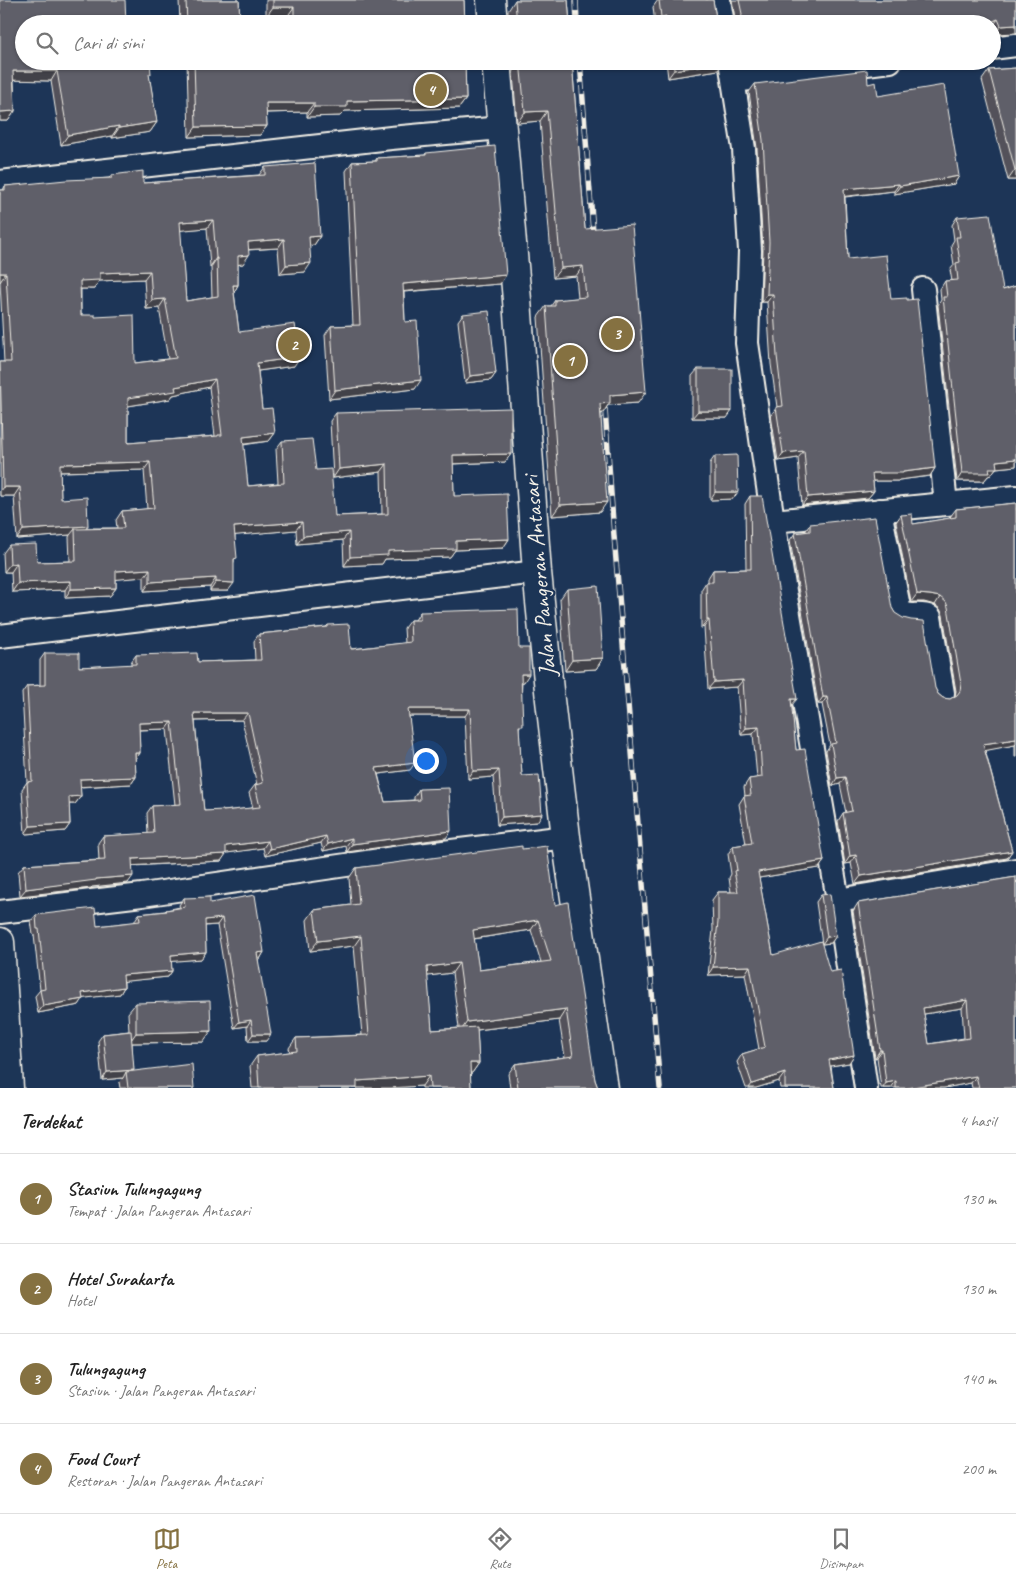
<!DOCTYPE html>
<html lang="id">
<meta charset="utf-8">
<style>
body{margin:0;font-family:Caveat,sans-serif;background:#f2f2f2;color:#222}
.you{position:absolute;left:425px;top:760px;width:18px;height:18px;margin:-12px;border:4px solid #fff;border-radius:50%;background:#1a73e8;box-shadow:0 0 0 8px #1a73e833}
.badge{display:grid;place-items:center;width:32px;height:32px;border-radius:50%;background:#857141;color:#fff;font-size:16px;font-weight:700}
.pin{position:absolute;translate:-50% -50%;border:2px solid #fff;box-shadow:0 1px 5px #0006}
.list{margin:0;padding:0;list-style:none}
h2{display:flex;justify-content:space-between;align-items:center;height:65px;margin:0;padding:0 20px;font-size:21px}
h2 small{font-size:16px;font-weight:400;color:#767676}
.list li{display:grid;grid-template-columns:32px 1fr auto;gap:15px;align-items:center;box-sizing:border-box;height:90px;padding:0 20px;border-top:1px solid #e0e0e0}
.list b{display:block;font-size:19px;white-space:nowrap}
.list p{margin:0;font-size:16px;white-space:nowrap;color:#767676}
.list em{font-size:16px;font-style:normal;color:#767676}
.icon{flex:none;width:28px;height:28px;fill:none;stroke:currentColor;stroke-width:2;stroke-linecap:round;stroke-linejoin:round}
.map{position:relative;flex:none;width:1016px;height:1088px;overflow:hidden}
.search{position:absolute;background:#fff;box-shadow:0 1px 4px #0004;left:15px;right:15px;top:15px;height:55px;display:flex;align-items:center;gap:12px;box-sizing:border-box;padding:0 18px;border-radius:28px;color:#767676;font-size:19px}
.sheet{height:425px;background:#fff}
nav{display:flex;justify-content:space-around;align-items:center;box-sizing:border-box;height:70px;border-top:1px solid #e0e0e0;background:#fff;font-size:14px;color:#767676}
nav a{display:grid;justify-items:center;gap:2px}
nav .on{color:#857141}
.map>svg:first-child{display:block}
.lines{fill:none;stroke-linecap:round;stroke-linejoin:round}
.street-casing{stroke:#f4f1e8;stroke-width:26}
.secondary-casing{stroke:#f4f1e8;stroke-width:31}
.street{stroke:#1d3557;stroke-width:22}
.secondary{stroke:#1d3557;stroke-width:28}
.rail-casing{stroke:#f4f1e8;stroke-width:5.5}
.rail{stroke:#1d3557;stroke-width:4;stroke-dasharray:11;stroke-linecap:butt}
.wall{fill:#52515a;stroke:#f4f1e8;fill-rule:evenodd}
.shaded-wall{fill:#42424a;stroke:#f4f1e8}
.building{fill:#5f5e69;stroke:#f4f1e8;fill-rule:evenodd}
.labels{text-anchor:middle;stroke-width:4.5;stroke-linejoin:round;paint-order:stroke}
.street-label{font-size:24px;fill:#f4f1e8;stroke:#1d3557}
</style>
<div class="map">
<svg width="1016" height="1088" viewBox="0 0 1016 1088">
<rect width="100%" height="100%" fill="#1d3557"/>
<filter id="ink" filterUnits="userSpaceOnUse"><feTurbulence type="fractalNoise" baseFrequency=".02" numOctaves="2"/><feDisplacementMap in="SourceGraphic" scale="10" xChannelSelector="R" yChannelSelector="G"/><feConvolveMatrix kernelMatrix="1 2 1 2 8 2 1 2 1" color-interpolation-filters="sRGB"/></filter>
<g filter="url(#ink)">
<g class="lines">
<g class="street-casing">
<g id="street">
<path d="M719,0l4,24"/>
<path d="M992,48l24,-3"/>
<path d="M730,61l14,88 6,102 -3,92 4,27 22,151 65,379 28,188"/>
<path d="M734,81l156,-20"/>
<path d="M0,182l391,-44 110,-10"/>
<path d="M923,289l23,215"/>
<path d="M880,510l20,102c9,6 20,0 30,5l13,76"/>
<path d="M773,521l243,-24"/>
<path d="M0,636l537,-64"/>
<path d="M838,900l178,-30"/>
<path d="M0,912l142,-17 252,-37 172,-21"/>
</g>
</g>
<g class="secondary-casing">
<g id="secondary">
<path d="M491,0l2,24"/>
<path d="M496,61l21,239 20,272 13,128 16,137 37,251"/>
<path d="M0,942l9,146"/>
</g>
</g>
<use href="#street" class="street"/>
<use href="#secondary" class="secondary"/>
<g class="rail-casing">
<g id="rail">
<path d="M576,0l1,24"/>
<path d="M580,61l13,171"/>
<path d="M605,409l9,127 46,552"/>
</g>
</g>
<use href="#rail" class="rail"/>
</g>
<g class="wall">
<path d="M179,0h60l1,24h-60z"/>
<path d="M266,0h198l1,24h-178v-7h-21z"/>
<path d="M515,0h53l2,24h-62v-13z"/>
<path d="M658,0h55l3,18 2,6h-63l-2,-17z"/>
<path d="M732,0h284v33l-21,1 -3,-6v-4h-256z"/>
<path d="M24,24l125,52 8,46 -7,10 -38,6v-2l-51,9 -10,-64 -37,-1 1,31 -7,10h-8z"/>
<path d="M187,61h278l1,38 -7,9 -114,3 -5,5 -33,1v-5l-41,1 1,13 -7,9 -71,2z"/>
<path d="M512,61h60l13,168 53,174 -30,2 -5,8 -2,1 -1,98 -48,4 -14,-199 8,-11h5l4,-6 23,-2 -2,-22 -23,2 -13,-157 -23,2z"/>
<path d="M666,61h58v1l-6,8 -50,8z"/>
<path d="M743,61h42l-41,5z"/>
<path d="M1016,68v112h-8l-26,-100 7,-10z"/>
<path d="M755,84h113l10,12 81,80 -5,8 -60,10v-3l-49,6 3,62 43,40 44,169 -5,8 -31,4 -1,1h-25l1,10 -6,7 -66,7 -4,-47 -20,3 -7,-46 6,-8 -6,-43 -4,-62h-6l2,-52 -6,-102 -8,-56z"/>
<path d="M426,153l74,131 -96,8 1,30 10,67 -86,10 -4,-64 6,-9 22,-1 -7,-154 6,-9 23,-1 2,-3 48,-3z"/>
<path d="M265,167l55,69 -6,9h-5l-4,27 -25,2 -2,-26 -30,2 -5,14h-5v21l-4,7 5,40 55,34 -36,5 4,38 13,24 -6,8 -26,4 5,41 30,-3 -2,-34 6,-8 34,29 19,46 47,-2 -1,-42 -48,6 -3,-57 6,-8 175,41 -6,8 -52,2 1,32 55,43 -6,9 -48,2 -5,7 -65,2 -3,5 -38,2 -1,-26 -46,4 -1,-14 -61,5 -1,27 -6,29h-18v-4l-66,4v-14l-28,2v9l-6,8 -45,2v-8l-53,2 -1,-20h-7l-1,-19 6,-8 28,17 33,-1 -1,-24 1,-2 -53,4 -3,-43h-14v-134h4l-4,-80v-92h3l2,-4 104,-8 3,-3 31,8 116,-8zM207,228l3,39h1l1,30 -26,4 -6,-71zM144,279l2,30 13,-1 9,51 -33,4 -40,-46 -14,-2v-26h13l5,-8zM209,387l6,49 -87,7v-37l42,-7 3,-4zM144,470l3,39 -25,2 -6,9 1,8h-31l-25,-29 -1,-27z"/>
<path d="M957,217l46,73 13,-4v180l-20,2 -5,7 -3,1 -4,5h-27l-19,-176 3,-5 -1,-11 5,-8h7l-2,-11 4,-5 -3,-20 3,-5 -2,-15z"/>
<path d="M463,314l33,59 -5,7 -26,3 -7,-62z"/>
<path d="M698,369l29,49h-35v-42z"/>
<path d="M715,456l18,43 -23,1v-37z"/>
<path d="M750,496l41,210 5,44 28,111 -5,7 -60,10 14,77 81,100 -5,8 -18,3 3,22h-54l-1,-7 -23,7h-10l-9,-26 5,-8 17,-5 -14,-75 -37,1 5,-45 -1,-30 6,-8h13l-2,-14 2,-4 -3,-20 5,-8 13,-2 -7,-40 5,-8h1l-1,-9 5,-8 8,-1 -4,-44 -12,1 -4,-48 -29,2 -4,-62 -3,1v-38l5,-8h2v-4l5,-8 33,-1 -1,-65z"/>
<path d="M1016,503v254h-1v-12l-30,5 27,101 -5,7 -152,26 -4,-21 -6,1 -7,-43 5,-8h3l-6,-29 -8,2 -6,-35 4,-6 -8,-41h-4l-28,-164 5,-7 10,-1 5,-8 82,84 46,86 5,4 7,1 5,-3 1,-5 -13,-76 -3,-6 -5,-4 -11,-3h-13l-15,-80 5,-7 12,9 38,-6 -1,-1 6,-8z"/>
<path d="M567,589l36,69 -7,11 -31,2 -5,-72z"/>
<path d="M420,612l99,36 5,34h-2l-3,49 3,45 15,46 -40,3 -4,-48 -25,2 -3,-63h-56l1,54 -32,4 7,28 29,-2v-3l5,-8 27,49 -99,14 -1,-6 -23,5 -2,-8 -56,13 -2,-8 -37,5 -5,8 -88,5 -5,17 -36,4 -1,1 -71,8 -2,-24 6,-7 75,-5 -1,-17 5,-7 45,-2 -1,-21 5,-7 23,-1 -8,-76 -28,1 1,23 -5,7 1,17 -5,7 -51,3 1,9 -6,8h-6l1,20 -5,7 -40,3 -3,-45 5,-7 -5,-89 5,-7 13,-1v-25l5,-7 34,14 52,-2v-3l5,-7 62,7 57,-2 -1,-19 5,-7 67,-7 2,-2 23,24 54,-6 -1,-15 6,-8h5zM242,720l15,65h-2l-6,8 4,15 -30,3h-19l-9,-90z"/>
<path d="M522,849l33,56 40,175 3,8h-88l-2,-14 7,-10 50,-7 -6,-37 -82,10 2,33 -7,10h-2l1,15h-49v-2l-31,2h-139l-2,-22 7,-10 33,-4 -1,-4 7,-10 66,-3 -8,-89 -44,5 -3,-31 7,-10 37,-5 -2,-27 7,-10zM531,930l10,32 -62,8 -5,-31zM452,973l7,55 -27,2 -5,-54z"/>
<path d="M1016,877v211h-44l-1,-5 -27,5h-63l-4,-31 -2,1 -22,-147 5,-8zM962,1008l2,30 -35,6 -5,-30z"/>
<path d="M821,895l15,41 -5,7 -9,1 -6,-42z"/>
<path d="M184,898l26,5 54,49 -4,7h-2l8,82h-18l-1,-15 -13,2 -17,-103 -12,1 1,26 -5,7 -30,2 1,10 -4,6 -44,4v6l-4,7 -37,4 -4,7 -41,8 -3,-17 5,-6 -6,-55h-1l-2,-14 5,-6 61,11 38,-4v-2l4,-6 26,-3 1,-1 14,-3 -1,-2z"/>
<path d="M136,1003l67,39 -71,1 1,29 61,16h-74l-1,-6 4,-4 -21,2 -4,-39 5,-7 26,-3 -1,-18z"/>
</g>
<g class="shaded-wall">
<path d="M273,7h21l-7,10h-21z"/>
<path d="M666,16l-5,8h-5l5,-7z"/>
<path d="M998,19l-6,8v-3h-6z"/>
<path d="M1016,25v8l-21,1 6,-8z"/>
<path d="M748,61h37l-41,5z"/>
<path d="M724,62l-6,8 -50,8 6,-8z"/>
<path d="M13,71h44l-6,10 -45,-1z"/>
<path d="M466,99l-7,9 -114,3 -5,5 -33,1 7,-10 33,-6z"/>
<path d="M266,103h48l-7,9 -48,1z"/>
<path d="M15,111l-7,10h-8v-9z"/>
<path d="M547,111l-7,10 -23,2 8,-11z"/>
<path d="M157,122l-7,10 -38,6 7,-10z"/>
<path d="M119,126l-7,10 -51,9 7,-10z"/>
<path d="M267,126l-7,9 -71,2 7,-10z"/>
<path d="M1015,170h1v10h-8z"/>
<path d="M959,176l-5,8 -60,10 6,-8z"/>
<path d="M899,184l-5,7 -55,6 5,-8z"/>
<path d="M213,220l-6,8 -33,3 6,-9z"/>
<path d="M320,236l-6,9 -11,1 6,-9z"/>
<path d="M284,239l-6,9 -36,2 6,-8z"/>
<path d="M249,255l-6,9 -10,1 5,-9z"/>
<path d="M216,258h1l-6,9h-1z"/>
<path d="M311,263l-6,9 -25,2 6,-9z"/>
<path d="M583,266l-7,10 -23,2 8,-10z"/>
<path d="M150,271l-6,8 -45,2 -5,8h-20l6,-8 20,-8z"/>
<path d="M0,273h6l-6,9z"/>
<path d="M506,275l-6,9 -103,8 6,-8z"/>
<path d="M233,285h5l-5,9z"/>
<path d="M767,294h6l-6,8h-6z"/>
<path d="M165,299l-6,9 -13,1 6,-9z"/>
<path d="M300,357l-6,9 -43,6 6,-9z"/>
<path d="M496,373l-5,7 -26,3 5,-7z"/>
<path d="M215,379l-6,8 -36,8 -3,4 -48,8 6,-9 47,-11z"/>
<path d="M421,380l-6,9 -86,10 6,-9z"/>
<path d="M646,392l-8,11 -30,2 -5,8 -10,1 7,-10 10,-9z"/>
<path d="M698,411h34l-5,7h-35z"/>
<path d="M275,433l-6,8 -32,4 6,-8z"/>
<path d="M804,451l-6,7 -20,3 5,-8z"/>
<path d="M511,454l-6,8 -58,2 6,-9z"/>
<path d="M1016,459v7l-20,2 -5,7 -3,1 -4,5h-27l5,-8 34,-12z"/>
<path d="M150,462l-6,8 -90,2 6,-8z"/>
<path d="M387,464l-6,8 -48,6 6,-9z"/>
<path d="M935,468l-5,8 -31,4 -1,1h-31l5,-8 31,-1z"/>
<path d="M3,487h17l-6,9h-14v-5z"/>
<path d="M874,491l-6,7 -66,7 6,-8z"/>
<path d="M715,492h23l-5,7 -23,1z"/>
<path d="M607,502l-7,10 -48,4 8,-11z"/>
<path d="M302,522l-6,8 -68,6 6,-9z"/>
<path d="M88,526l-6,8 -7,-5 -5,6 -53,4 6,-9z"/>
<path d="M349,532l-6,8 -46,4 6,-8z"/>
<path d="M509,539l-6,9 -48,2 -5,7 -65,2 -3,5 -38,2 6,-9 38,-6 68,-10z"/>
<path d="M17,563l-6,9h-7l6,-8z"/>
<path d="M150,569l-6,8 -34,3 6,-9z"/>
<path d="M216,578l-6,9 -66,4 6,-9z"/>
<path d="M71,581l-6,9 -53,2 6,-9z"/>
<path d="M216,582l18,1 -6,8h-18z"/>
<path d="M116,588l-6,8 -45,2 6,-9z"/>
<path d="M917,594l13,1 10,2 -5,8 -11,-3h-13z"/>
<path d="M707,620h2l-5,7 -3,1z"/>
<path d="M603,658l-7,11 -31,2 7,-11z"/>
<path d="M521,674h8l-5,8h-8z"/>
<path d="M743,680l-6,7 -29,2 6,-7z"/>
<path d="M823,697h4l-5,7h-4z"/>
<path d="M791,699h6l-6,7z"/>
<path d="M408,709h62l-5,7h-62z"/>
<path d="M194,713h54l-6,7 -53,1z"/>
<path d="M172,722l-5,7 -34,1 6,-7z"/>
<path d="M759,727l-6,7 -12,1 5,-7z"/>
<path d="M1016,739v5l-1,1 -37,7 5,-8z"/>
<path d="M135,753h5l-5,7z"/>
<path d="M415,763l-5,7 -39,5 5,-7z"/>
<path d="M499,770l-6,7 -25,2 5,-8z"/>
<path d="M136,777l-5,7 -56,3 5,-8z"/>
<path d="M845,777l-5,7 -8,2 5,-8z"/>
<path d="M81,796l-6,8h-12l6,-7z"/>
<path d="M542,814l-5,8 -40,3 5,-8z"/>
<path d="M70,824l-5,7 -40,3 5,-8z"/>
<path d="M451,831l-5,7 -99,14 5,-8z"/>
<path d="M326,836l-5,7 -56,13 5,-7z"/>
<path d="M352,838l-6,8 -23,5 5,-7z"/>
<path d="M268,841l-5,7 -43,6 6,-8z"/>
<path d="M1012,851l-5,7 -152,26 6,-8z"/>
<path d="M226,854l-5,7 -94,5 5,-7z"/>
<path d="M856,855l-5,8 -6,1 5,-8z"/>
<path d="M824,861l-5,7 -66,11 5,-7z"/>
<path d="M133,876l-5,7 -36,4 -1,1 -71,8 6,-7 70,-10z"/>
<path d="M222,918l-5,7 -16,1 4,-6z"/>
<path d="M538,920l-7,10 -65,10 7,-10z"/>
<path d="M361,936l-7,10 -44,5 8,-10z"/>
<path d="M836,936l-5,7 -9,1 5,-7z"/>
<path d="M206,952l-5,7 -35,3 5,-7z"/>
<path d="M264,952l-4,7 -7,1 4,-7z"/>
<path d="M459,963l-7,10 -32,4 7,-10z"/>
<path d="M750,966l-5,8 -37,1 5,-8z"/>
<path d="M172,971l-4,6 -50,5 5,-7z"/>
<path d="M124,987l-4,7 -42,5 4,-6z"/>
<path d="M83,999l-4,6 -41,8 5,-7z"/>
<path d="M967,1000l-5,8 -44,7 5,-7z"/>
<path d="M566,1009l-7,11 -99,12 7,-10z"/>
<path d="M251,1020l-4,6 -13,2 5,-6z"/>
<path d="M211,1031l-8,11 -74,1 7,-10z"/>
<path d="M253,1034h18l-5,7h-18z"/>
<path d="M880,1050h2l-5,7 -2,1z"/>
<path d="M854,1055l-5,8 -25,4 5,-7z"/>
<path d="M470,1063h9l-7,10h-10z"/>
<path d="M134,1070l-5,7 -3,-5 -3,6 -21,2 5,-8z"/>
<path d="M785,1073l-6,8 -23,7h-7l3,-4z"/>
<path d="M429,1076l-7,10 -31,2h-39l5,-7z"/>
<path d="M976,1076l-5,7 -27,5h-37z"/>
<path d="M896,1081l-5,7h-8l3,-5z"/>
</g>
<g class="building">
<path d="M0,0h125l1,24h-102v37h126l1,13h-2l8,48 -38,6v-2l-51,9 -11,-64h-44l2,40 -15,1z"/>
<path d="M186,0h53l1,24h-53z"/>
<path d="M273,0h191l1,24h-171v-17h-21z"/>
<path d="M515,0h53l2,24h-58l3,-4 1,-7z"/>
<path d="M659,0h54l3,18 2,6h-51l-1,-8 -5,1z"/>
<path d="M739,0h277v25l-15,1 -3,-7 -12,5h-247l2,-3 1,-7z"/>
<path d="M194,61h271l1,38 -119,2v6h-33v-4h-48l1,23 -71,1z"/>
<path d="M520,61h52l13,168 47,-4 14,167 -36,3v8l-10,1 7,98 -47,3 -14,-199h9v-6l31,-3 -3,-31 -22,2 -14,-157 -22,1z"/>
<path d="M673,61h51v1l-50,8z"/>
<path d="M1016,68v102h-1l-26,-100z"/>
<path d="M867,70l1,14 8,-2 2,14 66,-11 15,91 -59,10 -1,-2 -55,5 4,70 38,-4 5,44 16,-1v2l10,-1 18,169 -32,4v1h-31l2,18 -66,6 -4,-46 -21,2 -7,-46 7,-1 -6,-50 -4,-62h-6l2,-52 -6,-102 -8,-56z"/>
<path d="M495,146l11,129 -103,9 2,38 12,-1 4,59 -86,10 -4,-64 29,-1 -8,-163 25,-1v-3l49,-3v-2z"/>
<path d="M315,163l5,73 -11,1 2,26 -25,2 -2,-26 -36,3 1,13 -11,1v29h-5l6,47 56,-8 5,33 -43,6 5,46 10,-1 3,25 -32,4 5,49 36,-3 -2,-42 30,-2 4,31 15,-1 4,47 53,-2 -1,-50 -48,5 -3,-56 175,-5v46l-58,1 1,41 53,-2 2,45 -53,2v8l-68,2v4l-38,2 -1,-25 -46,4 -1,-14 -68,5 3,31 -3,1v24l-18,-1v-4l-66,4v-13l-34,2v17l-45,1v-8l-53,2 -1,-20 -7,1 -1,-19 27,-1 1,18 39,-1 -1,-32 49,-1 -2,-17 32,-3 -4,-46 -90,2 1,35 26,-2 1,29 -65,4 -3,-43h-17l-3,-125h11l-5,-89h-6v-83h5v-4l61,-6 46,-2v-3l31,-4v12l122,-8v-8zM213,220l3,38h1l1,38 -32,5 -6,-79zM150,271l2,29 13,-1 11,59 -41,5 -1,-48 -39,2v-2h-14l-1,-34 20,-1v-7zM215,379l7,56h-4v1l-90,7v-45l48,-7 -1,-4z"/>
<path d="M990,214l13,76 13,-4v173l-20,2 1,7h-8l1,5h-28l-19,-176h4l-2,-16 13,-1 -2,-17 4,-1 -4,-25h4l-3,-20z"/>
<path d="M489,311l7,62 -26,3 -7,-62z"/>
<rect x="698" y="369" width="34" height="42"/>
<path d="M737,455l1,37h-23v-36z"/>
<path d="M750,496h12l35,203h-6l5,51 9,-1 19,112 -66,11 15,83 48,-14 9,31 11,-2 13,85 -25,5 5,28h-49v-15l-33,11 -10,-30 23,-7 -15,-81 -37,1 5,-45v-30h20l-4,-21 3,-1 -4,-24 19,-3 -8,-47 7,-1 -2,-16 13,-2 -3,-50 -13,1 -3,-48 -29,2 -5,-62h-2l-1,-38h7v-12l38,-1z"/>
<path d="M1016,503v236l-33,5 29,107 -151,25 -5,-21 -6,1 -7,-43 9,-2 -7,-34 -8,1 -6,-34 5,-1 -9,-46h-4l-28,-164 15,-2v-7l65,-7 17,91 3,5 8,5 8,2 13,1 11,67 3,6 5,4 7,1 7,-4 3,-4 1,-7 -13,-77 -2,-5 -6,-5 -10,-2 -13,-1 -16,-79 11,-1 1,10 43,-7v-8z"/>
<path d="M598,586l5,72 -31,2 -5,-71z"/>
<path d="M518,609l1,39h10v26h-8l2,52h-4l3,50 17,-1 3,39 -40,3 -3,-47 -26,1 -3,-62h-62l7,54 -39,5 9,34 35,-2 -1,-11 30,-1 2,43 -99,13v-6l-24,6 -2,-8 -56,13 -2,-8 -42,5v8l-94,5 1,17 -37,3v1l-70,9 -2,-24 81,-5 -2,-24 51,-3 -2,-27 29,-2 -9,-82 -33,1 1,30h-5l1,24 -56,2 1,17 -12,1 1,27 -40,2 -3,-44 5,-1 -5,-95 18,-1v-32h34v14l57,-3v-9l61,-2 1,9 63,-2 -2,-26 69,-7v-2l21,-1 2,25h2l58,-7 -1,-22h10v-8zM194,713h54l15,70 -8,2 5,22 -37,4v-1l-19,1z"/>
<path d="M522,846v3l25,-3 8,59 13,-3 27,178 3,8h-80l-3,-24 58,-8 -7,-47 -99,13 -8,-59 -32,4 5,63 45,-3 2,36h-9l1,25h-41l-1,-12 -72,5v7h-98l-2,-32 40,-5 -1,-13 73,-3 -8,-99 -43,5 -4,-31 45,-6 -3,-36zM538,920l13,41 -72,9 -6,-40z"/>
<path d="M1016,877v211h-37l-3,-12 -69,12h-11v-7l-10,2 -4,-33h-2l-22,-147zM967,1000l3,38 -41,6 -6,-36z"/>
<path d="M830,894l6,42 -9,1 -6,-42z"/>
<path d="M255,895l9,57 -7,1 14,81h-18l-2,-14 -12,2 -17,-104 -17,2 1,32 -35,3 1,16 -49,4 1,12 -42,6 1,6 -40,7 -3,-16 5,-1 -6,-60h-2l-1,-14 59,-7 2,18 43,-5 -1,-7 28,-3 -1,-1 19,-3 -1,-9 26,-1v6z"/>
<path d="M210,1001l1,30 -75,2v-30z"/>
<path d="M131,1031l3,39 -27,2 -4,-38z"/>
<path d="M192,1064l2,24h-66l-2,-16z"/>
</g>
</g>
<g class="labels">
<g class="street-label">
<text transform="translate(539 576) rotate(-95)" y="8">Jalan Pangeran Antasari</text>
</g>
</g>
</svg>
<div class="you"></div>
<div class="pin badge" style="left:570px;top:361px">1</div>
<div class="pin badge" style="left:294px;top:345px">2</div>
<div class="pin badge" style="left:617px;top:334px">3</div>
<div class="pin badge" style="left:431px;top:90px">4</div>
<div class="search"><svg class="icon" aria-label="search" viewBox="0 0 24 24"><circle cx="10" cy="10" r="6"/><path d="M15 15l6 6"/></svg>Cari di sini</div>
</div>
<section class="sheet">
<h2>Terdekat<small>4 hasil</small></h2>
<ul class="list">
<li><span class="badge">1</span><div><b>Stasiun Tulungagung</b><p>Tempat · Jalan Pangeran Antasari</p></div><em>130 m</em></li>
<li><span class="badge">2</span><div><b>Hotel Surakarta</b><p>Hotel</p></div><em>130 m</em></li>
<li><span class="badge">3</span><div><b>Tulungagung</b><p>Stasiun · Jalan Pangeran Antasari</p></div><em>140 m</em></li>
<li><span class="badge">4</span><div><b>Food Court</b><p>Restoran · Jalan Pangeran Antasari</p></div><em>200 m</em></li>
</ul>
</section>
<nav>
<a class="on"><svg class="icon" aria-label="map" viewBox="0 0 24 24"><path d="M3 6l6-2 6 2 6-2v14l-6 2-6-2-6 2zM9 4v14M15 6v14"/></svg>Peta</a>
<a><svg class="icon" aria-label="directions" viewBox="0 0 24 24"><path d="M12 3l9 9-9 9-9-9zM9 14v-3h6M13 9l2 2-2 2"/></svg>Rute</a>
<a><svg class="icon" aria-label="saved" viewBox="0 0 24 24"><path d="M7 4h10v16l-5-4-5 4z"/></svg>Disimpan</a>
</nav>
